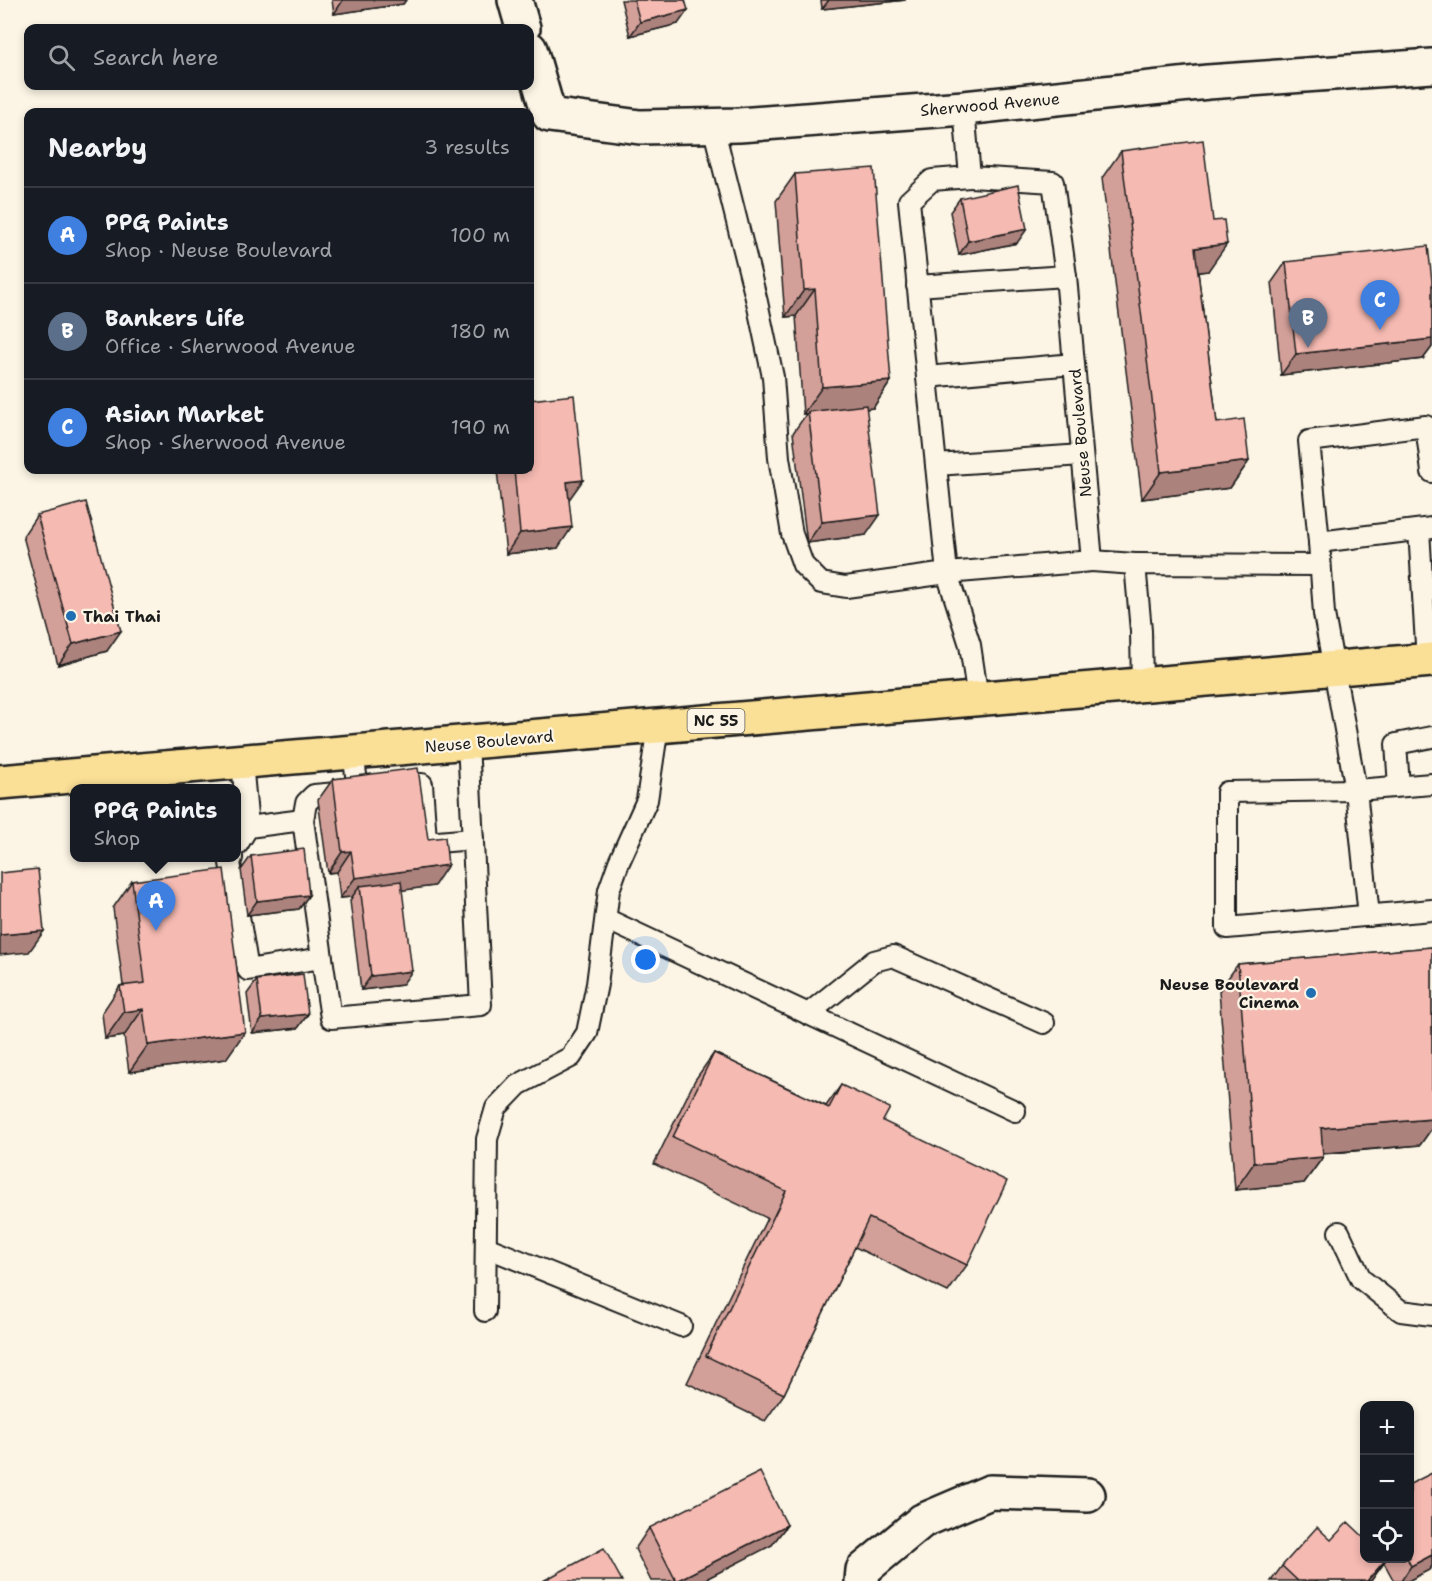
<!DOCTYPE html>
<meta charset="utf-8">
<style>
body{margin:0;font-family:"Shantell Sans",sans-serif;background:#242831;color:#f1f3f6}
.controls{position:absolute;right:18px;bottom:18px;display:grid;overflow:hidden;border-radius:12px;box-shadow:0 3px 9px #0003}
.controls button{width:54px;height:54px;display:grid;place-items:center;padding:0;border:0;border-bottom:2px solid #363941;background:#171b24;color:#f1f3f6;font:30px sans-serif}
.you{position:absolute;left:646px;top:960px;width:21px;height:21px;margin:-15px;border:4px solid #fff;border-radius:50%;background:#1a73e8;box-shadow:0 0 0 9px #1a73e833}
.badge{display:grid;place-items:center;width:39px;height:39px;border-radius:50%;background:#1a73e8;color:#fff;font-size:20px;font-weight:700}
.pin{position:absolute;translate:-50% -50px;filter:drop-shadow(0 2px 3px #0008)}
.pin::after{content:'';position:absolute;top:32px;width:21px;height:18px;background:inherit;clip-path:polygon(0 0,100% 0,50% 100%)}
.popup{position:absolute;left:70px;top:784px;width:171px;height:78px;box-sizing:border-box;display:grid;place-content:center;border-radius:12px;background:#171b24;filter:drop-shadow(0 2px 4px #0005);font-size:20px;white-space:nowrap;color:#9ea1a6}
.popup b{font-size:22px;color:#f1f3f6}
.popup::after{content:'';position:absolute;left:50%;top:100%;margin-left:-12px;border:12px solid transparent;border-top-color:#171b24}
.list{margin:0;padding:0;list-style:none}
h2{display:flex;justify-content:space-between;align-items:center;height:78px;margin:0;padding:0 24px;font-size:26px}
h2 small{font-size:20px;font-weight:400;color:#9ea1a6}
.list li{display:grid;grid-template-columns:39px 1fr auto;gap:18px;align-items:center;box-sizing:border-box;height:96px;padding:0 24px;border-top:2px solid #363941}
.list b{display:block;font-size:22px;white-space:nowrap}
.list p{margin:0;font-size:20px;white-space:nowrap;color:#9ea1a6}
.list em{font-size:20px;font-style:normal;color:#9ea1a6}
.icon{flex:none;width:33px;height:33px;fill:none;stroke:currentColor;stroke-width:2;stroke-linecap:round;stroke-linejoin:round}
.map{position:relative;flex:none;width:1432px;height:1581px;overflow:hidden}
.search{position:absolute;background:#171b24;box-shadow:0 3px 9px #0003;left:24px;top:24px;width:510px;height:66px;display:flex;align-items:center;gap:15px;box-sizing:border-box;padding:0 21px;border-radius:12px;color:#9ea1a6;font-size:22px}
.panel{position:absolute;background:#171b24;box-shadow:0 3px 9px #0003;left:24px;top:108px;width:510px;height:366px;border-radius:12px}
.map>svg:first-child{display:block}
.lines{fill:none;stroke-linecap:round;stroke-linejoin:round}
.service-casing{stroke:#1c1c1c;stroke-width:24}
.minor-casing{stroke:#1c1c1c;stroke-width:38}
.primary-casing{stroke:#1c1c1c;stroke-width:38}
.service{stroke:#fcf5e5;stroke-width:20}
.minor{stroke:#fcf5e5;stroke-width:33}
.primary{stroke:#fadf96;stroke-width:33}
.wall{fill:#d3a099;stroke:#1c1c1c;stroke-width:1.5}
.shaded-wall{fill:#ac827d;stroke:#1c1c1c;stroke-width:1.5}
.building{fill:#f5bab2;stroke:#1c1c1c;stroke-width:1.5}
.poi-dot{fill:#1f6fb2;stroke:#fcf5e5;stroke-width:2}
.labels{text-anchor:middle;stroke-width:4.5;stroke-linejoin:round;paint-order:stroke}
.shield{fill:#fcf5e5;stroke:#5f5d58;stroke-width:1.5}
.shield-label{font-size:15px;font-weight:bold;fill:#1c1c1c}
.street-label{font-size:16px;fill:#1c1c1c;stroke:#fcf5e5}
.poi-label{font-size:16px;font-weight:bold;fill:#1c1c1c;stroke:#fcf5e5;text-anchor:start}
</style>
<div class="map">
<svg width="1432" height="1581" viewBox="0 0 1432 1581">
<rect width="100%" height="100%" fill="#fcf5e5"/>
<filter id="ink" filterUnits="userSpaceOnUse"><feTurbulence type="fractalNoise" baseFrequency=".0167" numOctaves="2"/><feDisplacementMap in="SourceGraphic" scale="12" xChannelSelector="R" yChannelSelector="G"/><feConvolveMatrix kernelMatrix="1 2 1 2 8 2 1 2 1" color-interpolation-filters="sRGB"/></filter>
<g filter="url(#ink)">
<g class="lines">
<g class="service-casing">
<g id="service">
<path d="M964,108l6,69 83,5 13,94 26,285 -145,12 23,72 8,54"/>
<path d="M713,126l44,176 16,75 6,81 13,76 11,31 18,18 25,4 101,-14 -38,-372 23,-21 38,-3"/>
<path d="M917,286l149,-10"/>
<path d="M927,377l147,-13"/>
<path d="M936,465l146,-10"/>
<path d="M1432,528l-113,14 5,72 32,176 -129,2v136l205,-18"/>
<path d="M1419,530l8,131"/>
<path d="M1319,542l-10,-101 117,-15 6,46"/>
<path d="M1092,561l43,3"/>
<path d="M1142,686l-1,-55 -6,-67 185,1"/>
<path d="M353,752l5,38 64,-6 4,56"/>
<path d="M1399,786l-3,-42 36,-7"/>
<path d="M303,820l3,-17 8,-8 34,-3"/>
<path d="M248,827l55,-7 19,138"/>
<path d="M426,843l47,-4"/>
<path d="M237,845l11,-18 -6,-65"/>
<path d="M232,858l-2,5 18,107 74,-12 9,60 150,-13 -13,-263"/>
<path d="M1369,916l-13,-126 76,-6"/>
<path d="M606,919l409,192"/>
<path d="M808,1014l66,-53 19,-5 151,67"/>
<path d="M1339,1232l22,47 40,32 31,4"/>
<path d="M486,1247l195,79"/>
<path d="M485,1311l2,-172 9,-31 22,-23 53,-28 16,-24 10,-49 12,-94 10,-28 28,-62 11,-74"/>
</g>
</g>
<g class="minor-casing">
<g id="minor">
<path d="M515,0l8,28"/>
<path d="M530,49l19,66 91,12 99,-2 225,-17 244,-26 224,-16"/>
<path d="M862,1581l1,-11 59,-49 68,-29 98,3"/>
</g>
</g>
<g class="primary-casing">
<path id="primary" d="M0,782l1432,-122"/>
</g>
<use href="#service" class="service"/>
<use href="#minor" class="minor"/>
<use href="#primary" class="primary"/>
</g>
<g class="wall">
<path d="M332,0h74l-3,4 -69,10z"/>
<path d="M621,0h64l-7,24 -48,12z"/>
<path d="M821,0h85l-84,9z"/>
<path d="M1121,151l87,120 -10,1 19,151 32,38 -19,27 -88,11 -40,-321z"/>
<path d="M795,174l96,207 -18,27 -7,1v126l-59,8 -14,-110 14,-20 -4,1 -7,-98 -11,1 -9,-116z"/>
<path d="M960,198l57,45 -58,12 -9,-43z"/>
<path d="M1286,262l146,19v66l-9,12 -142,16 -9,-93z"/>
<path d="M497,470h33l39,30 -11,48 -52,6z"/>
<path d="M37,515l70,136 -49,14 -35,-129z"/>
<path d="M333,779l101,107 -32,4v95l-41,5 -11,-89 2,-4 -12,1 -3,-26 -9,1 -10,-73z"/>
<path d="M251,856l58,39 -10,14 -52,6 -6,-45z"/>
<path d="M132,881l94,178 -97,13 -5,-36 -19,3 -3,-26 18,-27 3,-1 -10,-77z"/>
<path d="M1432,947v181l-12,17 -97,9v3l-19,26 -69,7 -16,-199 19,-27z"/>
<path d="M257,980l51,34 -10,14 -46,5 -5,-39z"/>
<path d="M714,1053l112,53 15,-21 42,36 84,144 -19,27 -93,-45 -71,147 -19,27 -78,-38 80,-165 -113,-54 41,-84z"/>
<path d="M1432,1473v93l-3,4 -21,11h-14l-10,-18 -13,18h-100l11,-15 49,-26 34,18h45z"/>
<path d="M787,1525l-15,20 -70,36h-51l-16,-32 14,-21z"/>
</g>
<g class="shaded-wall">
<path d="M343,0h63l-3,4 -69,10z"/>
<path d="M829,0h77l-84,9z"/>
<path d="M688,10l-10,14 -48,12 10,-14z"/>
<path d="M1027,229l-10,14 -58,12 9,-14z"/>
<path d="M1227,244l-19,27 -32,4 19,-27z"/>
<path d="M815,289l-19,27 -11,1 19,-27z"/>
<path d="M1432,339v8l-9,12 -142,16 15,-21z"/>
<path d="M891,381l-18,27 -70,6 19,-27z"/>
<path d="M1249,461l-19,27 -88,11 19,-27z"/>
<path d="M583,480l-15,21 -1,-19z"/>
<path d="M880,515l-14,20 -59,8 15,-21z"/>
<path d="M572,527l-14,21 -52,6 14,-21z"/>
<path d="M121,631l-14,20 -49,14 15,-21z"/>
<path d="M351,851l-14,21 -9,1 14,-21z"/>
<path d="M448,865l-14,21 -73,10 -1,-10 -8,11 -12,1 15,-20z"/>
<path d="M309,895l-10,14 -52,6 10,-14z"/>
<path d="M44,931l-15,21 -29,3v-20z"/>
<path d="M412,971l-10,14 -41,5 10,-14z"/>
<path d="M143,1009l-19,27 -19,3 19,-27z"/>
<path d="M308,1014l-10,14 -46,5 10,-14z"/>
<path d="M245,1032l-19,27 -97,13 19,-27z"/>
<path d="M1432,1119v9l-12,17 -118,10 19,-27z"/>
<path d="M1323,1157l-19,26 -69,7 19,-27z"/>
<path d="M787,1525l-15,20 -70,36h-26z"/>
<path d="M1432,1555v11l-3,4 -21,11h-7l10,-15z"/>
<path d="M1387,1558l-16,23h-4z"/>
</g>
<g class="building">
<path d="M634,0h51l3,10 -48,12z"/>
<path d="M1203,140l10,81 11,-1 3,24 -32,4 22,175 27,-4 5,42 -88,11 -40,-321z"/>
<path d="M874,168l17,213 -69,6 -7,-98 -11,1 -9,-116z"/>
<path d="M1018,185l9,44 -59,12 -8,-43z"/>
<path d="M1428,246l4,35v58l-136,15 -10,-92z"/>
<path d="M574,395l9,85 -16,2 5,45 -52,6 -6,-63h16v-70z"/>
<path d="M866,405l14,110 -58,7 -14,-110z"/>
<path d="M86,502l35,129 -48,13 -36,-129z"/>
<path d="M418,768l10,71 17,-2 3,28 -93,13 -4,-27 -9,1 -9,-73z"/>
<path d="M304,849l5,46 -52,6 -6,-45z"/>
<path d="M38,869l6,62 -44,4v-62z"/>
<path d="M224,869l21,163 -97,13 -5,-36 -19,3 -4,-26 25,-3 -13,-102z"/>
<path d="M401,881l11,90 -41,5 -11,-90z"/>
<path d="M1432,947v172l-111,9 2,29 -69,6 -16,-199z"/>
<path d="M303,974l5,40 -46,5 -5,-39z"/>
<path d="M714,1053l115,55 12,-23 49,23 -7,13 124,60 -40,84 -98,-47 -85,176 -78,-38 80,-165 -113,-54z"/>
<path d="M760,1472l27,53 -111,56 -27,-53z"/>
<path d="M1432,1473v82l-21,11 -4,-8h3v-74z"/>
<path d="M1348,1522l17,16v20h22l-20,23h-69l-16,-15 35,-39 14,13z"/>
<path d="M604,1548l18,33h-79z"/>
</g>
</g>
<g class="poi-dot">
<circle cx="71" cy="616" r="6"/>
<circle cx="1311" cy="993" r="6"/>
</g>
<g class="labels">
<rect class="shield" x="687.5" y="709" width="57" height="24" rx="4.5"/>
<g class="shield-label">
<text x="716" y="726">NC 55</text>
</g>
<g class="street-label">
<text transform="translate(990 104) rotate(-5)" y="6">Sherwood Avenue</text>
<text transform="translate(1080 433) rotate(-95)" y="6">Neuse Boulevard</text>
<text transform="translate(489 741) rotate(-5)" y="6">Neuse Boulevard</text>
</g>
<g class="poi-label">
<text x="83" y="622">Thai Thai</text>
<text x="1299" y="990" text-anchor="end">Neuse Boulevard<tspan x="1299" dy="18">Cinema</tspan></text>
</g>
</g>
</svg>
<div class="controls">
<button>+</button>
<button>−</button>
<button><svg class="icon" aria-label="locate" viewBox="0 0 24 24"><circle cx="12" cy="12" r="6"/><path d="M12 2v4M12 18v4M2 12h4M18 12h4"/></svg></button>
</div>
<div class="you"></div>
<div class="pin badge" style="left:156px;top:931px;background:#3f7fe0">A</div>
<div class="popup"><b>PPG Paints</b>Shop</div>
<div class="pin badge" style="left:1308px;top:348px;background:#5c6f8a">B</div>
<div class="pin badge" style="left:1380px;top:330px;background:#3f7fe0">C</div>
<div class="search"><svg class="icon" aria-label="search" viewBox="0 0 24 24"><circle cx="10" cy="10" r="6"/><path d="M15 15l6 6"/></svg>Search here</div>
<section class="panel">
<h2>Nearby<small>3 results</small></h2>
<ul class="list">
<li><span class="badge" style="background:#3f7fe0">A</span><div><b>PPG Paints</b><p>Shop · Neuse Boulevard</p></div><em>100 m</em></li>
<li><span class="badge" style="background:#5c6f8a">B</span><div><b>Bankers Life</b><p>Office · Sherwood Avenue</p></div><em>180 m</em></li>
<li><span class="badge" style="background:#3f7fe0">C</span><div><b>Asian Market</b><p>Shop · Sherwood Avenue</p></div><em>190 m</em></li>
</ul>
</section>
</div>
